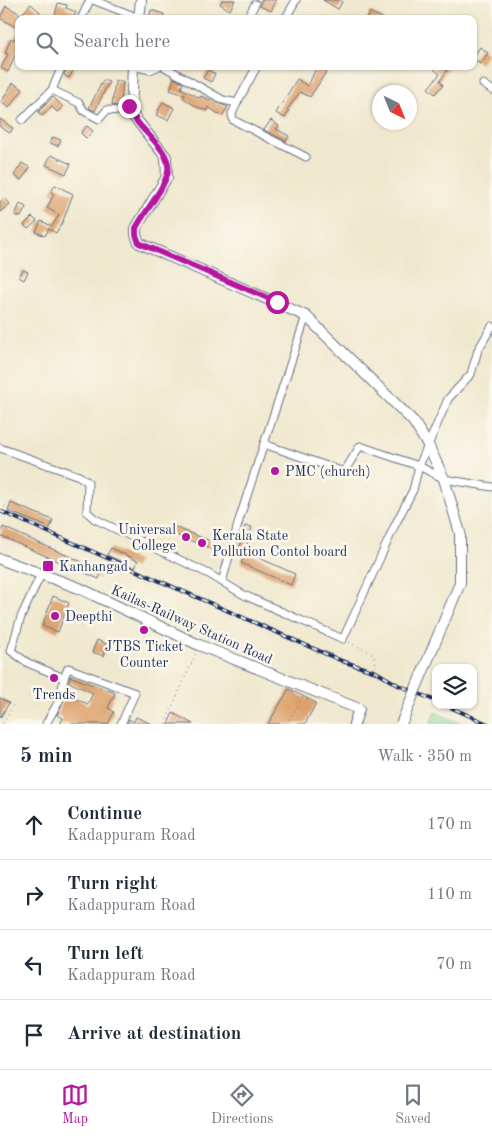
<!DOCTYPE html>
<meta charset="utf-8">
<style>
body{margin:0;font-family:"Old Standard TT",serif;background:#f2f2f3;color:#1f2937}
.controls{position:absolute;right:15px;bottom:15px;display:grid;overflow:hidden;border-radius:10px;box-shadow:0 1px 4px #0004}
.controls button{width:45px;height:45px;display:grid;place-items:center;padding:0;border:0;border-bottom:1px solid #e0e1e3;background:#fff;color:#1f2937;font:25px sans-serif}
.compass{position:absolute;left:372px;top:85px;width:45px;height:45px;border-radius:50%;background:#fff;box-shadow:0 1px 4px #0004;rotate:137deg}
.stop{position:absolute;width:15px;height:15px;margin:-11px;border:4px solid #b5179e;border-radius:50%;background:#fff}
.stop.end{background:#b5179e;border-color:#fff;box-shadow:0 1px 5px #0008}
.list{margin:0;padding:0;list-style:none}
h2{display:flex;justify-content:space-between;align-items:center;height:65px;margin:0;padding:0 20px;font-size:21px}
h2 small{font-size:16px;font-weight:400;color:#747a83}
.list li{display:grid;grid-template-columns:32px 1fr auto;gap:15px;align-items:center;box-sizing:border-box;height:70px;padding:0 20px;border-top:1px solid #e0e1e3}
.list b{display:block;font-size:19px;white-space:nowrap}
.list p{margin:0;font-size:16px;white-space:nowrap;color:#747a83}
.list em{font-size:16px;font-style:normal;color:#747a83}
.icon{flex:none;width:28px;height:28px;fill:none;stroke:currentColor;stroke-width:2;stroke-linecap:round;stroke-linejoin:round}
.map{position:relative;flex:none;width:492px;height:724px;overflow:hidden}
.search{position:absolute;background:#fff;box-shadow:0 1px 4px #0004;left:15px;right:15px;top:15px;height:55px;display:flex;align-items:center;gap:12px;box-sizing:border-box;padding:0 18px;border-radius:10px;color:#747a83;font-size:19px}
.sheet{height:345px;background:#fff}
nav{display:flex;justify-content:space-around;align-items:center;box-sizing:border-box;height:70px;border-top:1px solid #e0e1e3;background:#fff;font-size:14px;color:#747a83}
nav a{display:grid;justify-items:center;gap:2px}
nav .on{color:#b5179e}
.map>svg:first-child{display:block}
.green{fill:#86d899;stroke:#50847c}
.building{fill:#dda16c}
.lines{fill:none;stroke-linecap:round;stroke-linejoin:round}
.street-casing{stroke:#667085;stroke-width:9}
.secondary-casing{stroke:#667085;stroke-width:12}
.path{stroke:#667085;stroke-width:1;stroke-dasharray:1 4;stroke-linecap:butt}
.street{stroke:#fff;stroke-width:7}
.secondary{stroke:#fff;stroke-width:10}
.rail-casing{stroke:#1b2f5e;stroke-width:4}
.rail{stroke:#fbf7ec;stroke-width:2;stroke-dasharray:5.5;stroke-linecap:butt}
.secondary-bridge-casing{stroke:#667085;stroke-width:12;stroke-linecap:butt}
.secondary-bridge{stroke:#fff;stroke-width:10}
.route{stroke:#b5179e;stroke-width:6}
.poi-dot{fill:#b5179e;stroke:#fbf7ec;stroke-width:2}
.labels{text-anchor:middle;stroke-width:5;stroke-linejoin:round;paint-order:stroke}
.poi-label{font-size:14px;fill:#1b2f5e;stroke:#fbf7ec;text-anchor:start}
.street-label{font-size:14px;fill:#1b2f5e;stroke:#fbf7ec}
</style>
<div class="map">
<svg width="492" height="724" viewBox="0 0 492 724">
<rect width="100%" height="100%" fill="#fbf7ec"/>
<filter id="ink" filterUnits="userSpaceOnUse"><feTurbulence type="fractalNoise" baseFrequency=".02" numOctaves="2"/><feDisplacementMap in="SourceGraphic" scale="10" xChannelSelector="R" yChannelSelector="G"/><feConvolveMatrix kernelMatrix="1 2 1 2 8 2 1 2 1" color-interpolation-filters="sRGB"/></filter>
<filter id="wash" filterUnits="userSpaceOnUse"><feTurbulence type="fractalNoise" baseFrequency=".0096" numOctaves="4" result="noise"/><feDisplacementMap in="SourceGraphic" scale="20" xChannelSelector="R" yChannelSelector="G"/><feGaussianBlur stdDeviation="1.12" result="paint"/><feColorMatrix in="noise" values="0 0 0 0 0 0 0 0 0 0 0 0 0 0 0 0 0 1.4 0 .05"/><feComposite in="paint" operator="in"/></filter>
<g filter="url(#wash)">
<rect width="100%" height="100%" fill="#f0e8ce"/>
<path class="green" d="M435,712l27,12h-32z"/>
<g id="blocks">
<g class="building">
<path d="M222,0h13l-5,10 -10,-6z"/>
<path d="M261,0h15l-5,11 -11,-5z"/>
<path d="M323,0h16l3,2 -4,7z"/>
<path d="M58,3l9,2 -1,3 10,4 -3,7 -11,-4 -1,4h-7z"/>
<path d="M31,4l9,8 -5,7h-7l-6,-5z"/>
<path d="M6,6l13,7v33l-11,26 -7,-4 7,-14 -3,-1 6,-15 3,2 5,-11 -19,-11z"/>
<path d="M151,10l13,4 -1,5h-14z"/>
<path d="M370,12l14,7h-17z"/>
<path d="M480,47l8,6 -8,11 -7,-6z"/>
<path d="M68,66l6,3 -5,9 -5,-3z"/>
<path d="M317,66h13l-20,31 -10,-5 -13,18 2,1 -4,7 -9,-5 21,-34 11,7z"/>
<path d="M436,66h14l-10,15 3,4 -8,9 -7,-6 12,-14 -6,-5z"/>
<path d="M208,70l7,4 -4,8 -8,-4z"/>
<path d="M174,78l9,5 -2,5 19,10 1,-2 27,11 -6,9 -14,-9 -1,4 -10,-4 -14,-9 2,-3 -15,-5z"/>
<path d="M103,80l6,2 -14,29 -6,-3z"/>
<path d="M115,81l8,1 -2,21 -4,3 -5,-1z"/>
<path d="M13,83l10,6 -14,19 -8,-6z"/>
<path d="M53,97l10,10 -6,5 -5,-5 -10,9 -4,-4z"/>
<path d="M163,102l11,6 -6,12 -12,-5z"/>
<path d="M0,119l13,9 -3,5 -10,-6z"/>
<path d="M271,120l8,6 -3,3 13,7 -3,5 -22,-11z"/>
<path d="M87,126l6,5 -7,7 -5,-5z"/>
<path d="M53,137l8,3 -3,6 -8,-3z"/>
<path d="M51,155l20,9 -5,10 -20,-9z"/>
<path d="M22,163l8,5 -9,12 -7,-5z"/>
<path d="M55,185l18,9 -10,27 -7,12 -7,-4 -4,7 -9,-4 5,-11 11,5 7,-11 -12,-7 7,-14 -3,-2z"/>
<path d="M5,198l5,6 -10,8v-10z"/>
<path d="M20,204l6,3 -5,10 -6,-2z"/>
<path d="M32,217l5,4 -9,8 -4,-4z"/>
<path d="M23,270l5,2 -4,8 -5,-3z"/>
<path d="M11,503l42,17 -3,8 -42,-17z"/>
<path d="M169,525l52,20 -3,6 -53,-20z"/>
<path d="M245,526l7,1 -8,28 -6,-2z"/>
<path d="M3,527l99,44 -3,8 -99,-43z"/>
<path d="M111,548l27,13 -3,7 -28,-13z"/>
<path d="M246,552l49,22 -4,11 -50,-22z"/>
<path d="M53,596l16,7 -11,29 -16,-6z"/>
<path d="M97,640l10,4 -3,12 -12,-4z"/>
<path d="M70,676l45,17 -7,15 6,4 -6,12h-48l3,-6 -6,-3 9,-20 22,9 5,-11 -24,-11z"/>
<path d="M289,689l27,14 -11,21h-37z"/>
<path d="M0,698l9,5 -9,15z"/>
<path d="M173,713l20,11h-25z"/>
<path d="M136,717l16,7h-25l2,-5 5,3z"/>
</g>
</g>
</g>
<g filter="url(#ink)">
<use href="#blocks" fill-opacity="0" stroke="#667085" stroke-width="1"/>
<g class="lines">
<g class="street-casing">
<g id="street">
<path d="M93,0l46,18"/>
<path d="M81,19l9,-19"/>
<path d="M247,19l8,-15"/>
<path d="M285,19l11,-19"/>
<path d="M133,66l17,4 9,-4"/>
<path d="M163,66l60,34 14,3 20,-37"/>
<path d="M483,84l9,6"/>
<path d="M52,90l10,-24"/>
<path d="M237,103l-5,11 1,6 73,37"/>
<path d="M22,120l30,-30 27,13 5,8 15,8 8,-9 12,1 6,-5h4"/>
<path d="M264,444l80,28 16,-26 59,20 25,13 48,8"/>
<path d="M0,448l79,28 9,6 -1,30 8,7 114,55 35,21 99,44 53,-116 17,-33 6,-24 29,-67 23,-25 7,-24 14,-24"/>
<path d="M41,574l-20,43 -10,34 17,12 36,15 -4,21 -14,25"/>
<path d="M222,582l18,-65 66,-201"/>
<path d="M64,678l4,-10 67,25 -14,31"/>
</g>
</g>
<g class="secondary-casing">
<g id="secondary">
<path d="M139,19l2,-19"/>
<path d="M133,66l-2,47 35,44 1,20 -31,51v7l3,8 167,73 107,105 15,24 16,34 16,54"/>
<path d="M0,559l79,29 120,57 160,64 -5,15"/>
</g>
</g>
<g class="path">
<path d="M0,504l12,5"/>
<path d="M0,529l3,1"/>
<path d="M349,642l24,12 3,9 -1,5"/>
<path d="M0,646l6,3"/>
<path d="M3,724l10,-19"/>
<path d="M165,724l31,-71"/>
<path d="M287,724l16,-28"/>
</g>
<use href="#street" class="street"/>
<use href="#secondary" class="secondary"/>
<g class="rail-casing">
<g id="rail">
<path d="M0,511l342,150 34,11 22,13 38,16"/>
<path d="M445,705l43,19"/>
</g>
</g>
<use href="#rail" class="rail"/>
<g class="secondary-bridge-casing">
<path id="secondary-bridge" d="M401,724l59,-141v-50"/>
</g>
<use href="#secondary-bridge" class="secondary-bridge"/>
</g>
</g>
<g class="lines" filter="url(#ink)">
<path class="route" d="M129,106c5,25 50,44 37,72 -7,18 -21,33 -30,50v7l3,8 138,59"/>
</g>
<g class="poi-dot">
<circle cx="275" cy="471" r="5"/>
<circle cx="186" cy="537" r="5"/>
<circle cx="202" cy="543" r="5"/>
<rect x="42" y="560" width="12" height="12" rx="2.5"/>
<circle cx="55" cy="616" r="5"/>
<circle cx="144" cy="630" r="5"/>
<circle cx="54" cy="678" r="5"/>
</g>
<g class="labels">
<g class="poi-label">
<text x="285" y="476">PMC (church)</text>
<text x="176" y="534" text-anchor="end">Universal<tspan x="176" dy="16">College</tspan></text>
<text x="212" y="540">Kerala State<tspan x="212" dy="16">Pollution Contol board</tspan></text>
<text x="59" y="571">Kanhangad</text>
<text x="65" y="621">Deepthi</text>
<text x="144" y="651" text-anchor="middle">JTBS Ticket<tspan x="144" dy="16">Counter</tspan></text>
<text x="54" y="699" text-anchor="middle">Trends</text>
</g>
<g class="street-label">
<text transform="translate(192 624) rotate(24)" y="5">Kailas-Railway Station Road</text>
</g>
</g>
</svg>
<div class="controls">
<button><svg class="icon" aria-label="layers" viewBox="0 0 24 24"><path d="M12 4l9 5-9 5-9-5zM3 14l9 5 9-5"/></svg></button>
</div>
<svg class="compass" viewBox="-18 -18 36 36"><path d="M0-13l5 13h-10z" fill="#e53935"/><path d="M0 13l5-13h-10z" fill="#747a83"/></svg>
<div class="stop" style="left:277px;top:302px"></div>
<div class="stop end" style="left:129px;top:106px"></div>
<div class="search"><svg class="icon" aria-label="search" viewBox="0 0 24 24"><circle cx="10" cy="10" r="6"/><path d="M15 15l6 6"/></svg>Search here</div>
</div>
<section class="sheet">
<h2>5 min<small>Walk · 350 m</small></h2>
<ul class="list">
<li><svg class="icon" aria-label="ahead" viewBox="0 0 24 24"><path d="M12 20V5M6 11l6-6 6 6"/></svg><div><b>Continue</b><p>Kadappuram Road</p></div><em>170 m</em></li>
<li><svg class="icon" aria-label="right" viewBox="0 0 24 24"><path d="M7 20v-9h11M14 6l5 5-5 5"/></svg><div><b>Turn right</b><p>Kadappuram Road</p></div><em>110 m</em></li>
<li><svg class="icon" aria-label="left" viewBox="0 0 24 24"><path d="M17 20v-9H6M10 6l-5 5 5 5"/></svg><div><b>Turn left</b><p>Kadappuram Road</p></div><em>70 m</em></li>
<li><svg class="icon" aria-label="arrive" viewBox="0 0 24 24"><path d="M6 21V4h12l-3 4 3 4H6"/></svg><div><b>Arrive at destination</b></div></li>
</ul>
</section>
<nav>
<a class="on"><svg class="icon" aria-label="map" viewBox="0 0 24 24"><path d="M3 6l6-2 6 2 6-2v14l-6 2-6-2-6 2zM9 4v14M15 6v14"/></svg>Map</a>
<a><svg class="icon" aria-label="directions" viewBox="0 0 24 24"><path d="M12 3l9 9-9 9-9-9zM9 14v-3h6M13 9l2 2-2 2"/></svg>Directions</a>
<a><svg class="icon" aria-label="saved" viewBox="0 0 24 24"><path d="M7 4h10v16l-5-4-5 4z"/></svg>Saved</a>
</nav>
